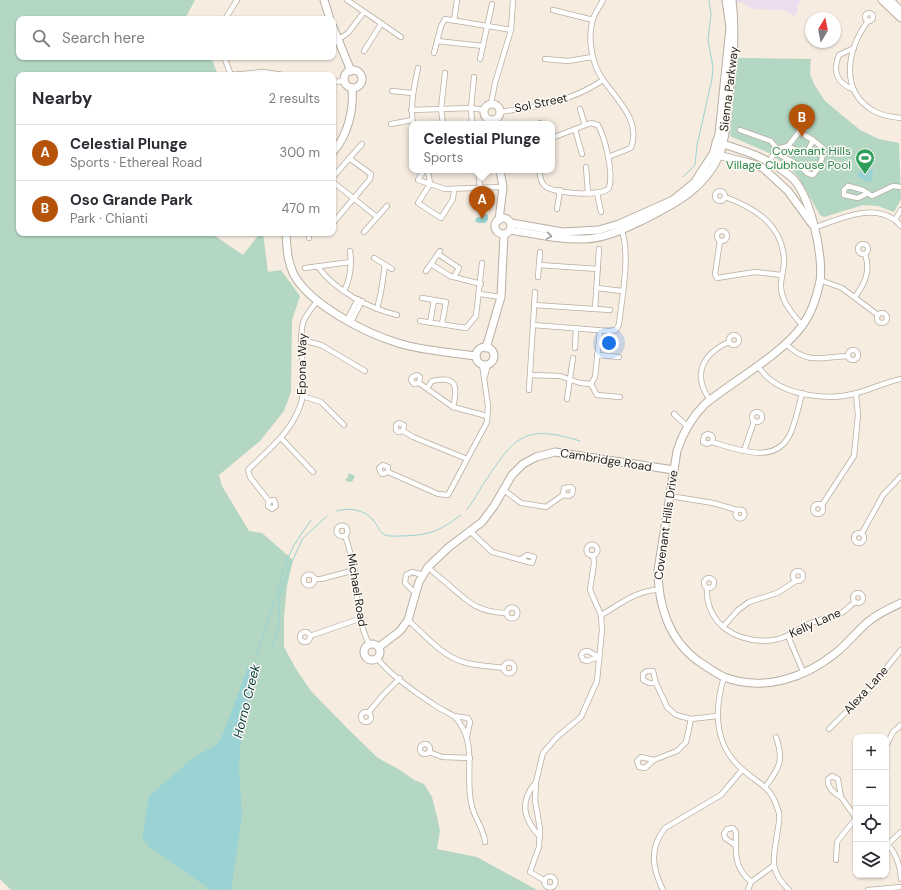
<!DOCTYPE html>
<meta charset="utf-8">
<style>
body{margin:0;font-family:"DM Sans",sans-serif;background:#f2f2f3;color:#2b2b33}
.controls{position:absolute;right:12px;bottom:12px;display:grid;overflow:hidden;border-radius:8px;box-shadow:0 1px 3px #0004}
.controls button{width:36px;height:36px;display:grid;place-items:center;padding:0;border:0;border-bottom:1px solid #e1e1e2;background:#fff;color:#2b2b33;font:20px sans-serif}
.compass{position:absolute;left:805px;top:12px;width:36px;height:36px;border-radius:50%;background:#fff;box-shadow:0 1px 3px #0004;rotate:10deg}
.you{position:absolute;left:609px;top:343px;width:14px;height:14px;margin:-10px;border:3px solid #fff;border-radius:50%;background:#1a73e8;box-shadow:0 0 0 6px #1a73e833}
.badge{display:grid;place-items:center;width:26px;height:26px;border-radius:50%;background:#b45309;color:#fff;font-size:13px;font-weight:700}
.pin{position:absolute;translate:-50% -33px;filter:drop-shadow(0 1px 2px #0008)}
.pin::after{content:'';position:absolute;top:21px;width:14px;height:12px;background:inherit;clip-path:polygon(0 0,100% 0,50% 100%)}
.popup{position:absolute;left:409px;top:121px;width:146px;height:52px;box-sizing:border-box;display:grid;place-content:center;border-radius:8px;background:#fff;filter:drop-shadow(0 1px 3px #0005);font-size:13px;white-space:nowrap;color:#7c7c81}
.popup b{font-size:15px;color:#2b2b33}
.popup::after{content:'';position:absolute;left:50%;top:100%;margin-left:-8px;border:8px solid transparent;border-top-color:#fff}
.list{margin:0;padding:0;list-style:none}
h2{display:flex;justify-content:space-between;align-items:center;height:52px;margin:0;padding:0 16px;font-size:17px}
h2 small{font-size:13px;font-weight:400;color:#7c7c81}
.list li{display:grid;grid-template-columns:26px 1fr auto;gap:12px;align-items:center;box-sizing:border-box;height:56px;padding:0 16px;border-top:1px solid #e1e1e2}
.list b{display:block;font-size:15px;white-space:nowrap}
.list p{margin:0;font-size:13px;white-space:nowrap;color:#7c7c81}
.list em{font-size:13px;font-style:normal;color:#7c7c81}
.icon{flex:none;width:22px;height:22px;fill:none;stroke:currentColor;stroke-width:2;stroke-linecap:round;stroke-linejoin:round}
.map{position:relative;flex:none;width:901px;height:890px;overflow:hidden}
.search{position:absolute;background:#fff;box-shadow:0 1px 3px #0004;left:16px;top:16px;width:320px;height:44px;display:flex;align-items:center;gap:10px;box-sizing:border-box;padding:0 14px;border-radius:8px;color:#7c7c81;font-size:15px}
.panel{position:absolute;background:#fff;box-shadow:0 1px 3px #0004;left:16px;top:72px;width:320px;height:164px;border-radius:8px}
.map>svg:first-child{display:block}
.education{fill:#eeddef}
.green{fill:#b3d7c2}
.water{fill:#9bd3d4}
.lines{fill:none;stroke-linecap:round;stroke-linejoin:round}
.stream{stroke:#9bd3d4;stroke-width:1}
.street-casing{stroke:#b9aea3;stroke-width:6}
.secondary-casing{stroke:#b9aea3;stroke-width:9}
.street{stroke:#fff;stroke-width:4.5}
.secondary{stroke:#fff;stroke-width:7}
.oneway{stroke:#9c9a98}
.labels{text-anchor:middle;stroke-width:3;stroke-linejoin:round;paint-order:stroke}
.street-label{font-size:12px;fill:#221e1a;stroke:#fefaf5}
.leisure-label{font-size:12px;fill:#27864d;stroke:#fefaf5;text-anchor:end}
.water-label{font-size:13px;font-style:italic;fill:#02393b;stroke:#fefaf5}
</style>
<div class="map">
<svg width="901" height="890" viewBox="0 0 901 890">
<rect width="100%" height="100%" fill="#f7ece0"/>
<path class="education" d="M736,0h66l-4,4 -1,9 -3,3 -11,-6 -31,-1 -9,-6 -7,-1z"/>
<g class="green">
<path d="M0,0h195l-10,19h-166v38h192l7,18h-199v158h192l32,22 17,-22h3l5,39 13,-2 19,26 -8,24 -1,72 -7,19 -24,30 -41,34 3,11 27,45 13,2 31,27 -6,26 -3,30v31l12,22 15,22 38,39 29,28 22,12 14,10 10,4 8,13 5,20 3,14 -3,18 40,8 60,33h-526l-11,-11z"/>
<path d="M737,58l74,1 -1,15 4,10 11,17 35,29 19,9 20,4 2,56 -7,13 -16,-6 -15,-1 -39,12 -4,-2 -21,-37 -7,-8 -23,-17 -39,-17z"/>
<path d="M349,473l6,3 -3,6 -6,-1 -1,-2h2z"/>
</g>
<g class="water">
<path d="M870,169l3,2 -1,10 -3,1 -11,-5 -1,-3 2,-3h6z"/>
<path d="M482,214l6,1v5l-3,3h-7l-3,-2 1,-3 5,-1z"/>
<path d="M248,667l9,2 -15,58 -3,39 3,51 -11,73h-20l-62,-43 -7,-9 7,-42 44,-38 24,-14 7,-12z"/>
</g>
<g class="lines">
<g class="stream">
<path d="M683,177l12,-12 2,-20 15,-66 1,-12 -5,-27 3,-26 -2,-14"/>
<path d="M467,509c6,-7 10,-14 15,-23 31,-46 39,-64 98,-45"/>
<path d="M337,511c11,-4 28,-1 35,8 5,4 6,11 11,15 5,3 13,2 18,2 29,-1 37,-4 60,-21"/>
<path d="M272,647l7,-23v-26l10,-30 14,-30 24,-22"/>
<path d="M253,669l34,-109 7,-15 17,-25"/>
</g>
<g class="street-casing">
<g id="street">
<path d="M347,0l54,37"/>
<path d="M603,0c-3,6 -8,13 -10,19 -6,19 -1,47 11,62 14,20 37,40 27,67l-23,9"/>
<path d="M553,10l40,10"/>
<circle cx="869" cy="17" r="4"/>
<path d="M225,19l12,-19"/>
<path d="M454,21l3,-21"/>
<path d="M868,21c-20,27 -30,70 6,90 8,5 18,6 27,7"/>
<path d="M339,39l9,-6 16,-21"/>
<path d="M437,41l46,5"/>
<path d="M364,51l17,-27"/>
<path d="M434,53l7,-27 4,-7 66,11"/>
<path d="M224,57l7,18"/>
<path d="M480,59l12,-55"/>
<path d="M545,59l23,2 24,-4"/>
<path d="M230,75l34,-3 19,3"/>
<path d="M333,82l11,-1"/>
<path d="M854,90c-17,-7 -22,-18 -15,-35l15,-7"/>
<path d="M392,91l20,2"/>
<path d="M491,104l4,-21 16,-53 2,-30"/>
<path d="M580,109l5,16"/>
<path d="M411,110l60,-2 13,2"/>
<path d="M499,112c37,-5 72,-10 104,-32"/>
<path d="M540,123v1"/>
<path d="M391,124l21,-4"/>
<path d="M413,124c-3,-19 1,-37 5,-56"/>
<path d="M443,124l-2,-15 4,-36"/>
<path d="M472,124l-1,-16 3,-31"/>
<path d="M575,129l7,25"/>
<path d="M740,130l31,11 6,8"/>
<path d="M775,152l25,14 7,7 6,2c5,-5 12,-21 10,-27l-10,-8"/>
<path d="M768,163l9,-14 11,-3 11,-14 14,8 -6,13 -4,1 -15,-8"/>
<path d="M586,167l2,26"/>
<path d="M424,170l-6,10 27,9 58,-2"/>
<path d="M428,170l2,14 -12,19 23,15 12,-19 1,-10"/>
<path d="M478,170l2,17"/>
<path d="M539,170c1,5 1,11 5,15 7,9 58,12 65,3 5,-15 -4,-50 -11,-63l-7,-2 -39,15"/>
<path d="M333,177l29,-33"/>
<path d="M333,182l44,35"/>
<circle cx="720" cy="196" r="5"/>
<path d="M597,193l4,19"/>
<path d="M868,193l-10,5 -14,-3v-5l4,-4 15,4 9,6 21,-10 8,1"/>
<path d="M725,197c30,11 58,28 59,64 0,14 -7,23 0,39 4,9 12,18 18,25"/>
<path d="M557,209l3,-19"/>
<path d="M895,220l6,-10"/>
<path d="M333,223l37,-44 1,-5 -22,-16"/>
<path d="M814,228c27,-10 64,-28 87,-2"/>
<circle cx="722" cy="236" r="5"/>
<path d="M364,232l23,-26"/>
<path d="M309,233v5"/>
<path d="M720,241l-5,33 2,4 38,-6 26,3"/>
<circle cx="863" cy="249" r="5"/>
<path d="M438,254l21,14 -5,9"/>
<path d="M374,258l18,11"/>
<path d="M431,264l19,12 31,8"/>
<path d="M539,265l59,4"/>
<path d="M318,267c18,24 50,41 79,48"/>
<path d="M305,268l46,-6"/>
<path d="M426,271l14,-20"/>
<path d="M538,277l2,-25"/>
<path d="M820,280l22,8 36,27"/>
<path d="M597,288l25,3"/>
<path d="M344,291c7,-13 8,-25 6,-40"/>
<path d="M480,294l21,3"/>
<path d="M855,297c10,-14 16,-26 10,-43"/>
<path d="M422,298l24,4 -4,22"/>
<path d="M534,305l76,5"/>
<path d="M377,309l4,-17 4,-27"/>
<path d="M595,309l4,-60"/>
<circle cx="882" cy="318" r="5"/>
<path d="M347,320l11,-21"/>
<path d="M420,321l46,7 10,-12 6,-53"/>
<path d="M351,322l11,-21"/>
<path d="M430,323l4,-23"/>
<path d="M533,325l76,6 7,-1 3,-6c3,-27 12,-71 2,-96"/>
<circle cx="734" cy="340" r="5"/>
<path d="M302,340l19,5 44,26"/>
<path d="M786,344c21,21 36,13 62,12"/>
<path d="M575,348l1,-19"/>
<circle cx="853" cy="355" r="5"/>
<path d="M597,355l22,2"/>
<path d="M757,365c3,4 6,8 10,12 21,19 63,24 90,16 15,-4 29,-11 44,-14"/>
<path d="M530,375l30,1 20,7 11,1 4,-7 5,-46"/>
<path d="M485,376l3,-12"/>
<path d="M419,383l1,-6 -3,-2 -5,2 -1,3 3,4 5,-1 34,24 34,9"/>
<path d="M591,384l6,11 23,2"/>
<path d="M427,388l5,-7c25,-6 26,6 21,26"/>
<path d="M529,390l6,-98"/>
<path d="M302,396l19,6 23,23"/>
<path d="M567,399l6,-41"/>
<path d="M710,400c-18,-25 -8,-46 19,-58"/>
<circle cx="757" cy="417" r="5"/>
<path d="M674,414l13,12"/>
<path d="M403,431l1,-6 -5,-2 -3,2v5l2,2 5,-1 10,6 54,22"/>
<path d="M281,438l32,34"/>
<path d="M712,442l1,-4 -2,-3 -4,-1 -3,2 -1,6 4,2 5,-2c27,8 65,24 79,-10 5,-12 8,-26 11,-39"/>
<path d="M744,451l10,-30"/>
<path d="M388,472v-5l-5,-2 -4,3 2,5 2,1 5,-2 50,22 10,1 39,-73 1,-16 -6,-42"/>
<path d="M504,490l17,13 25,4 17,-12 6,1 3,-2 1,-5 -2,-2 -7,1 -1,7"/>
<path d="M670,496l43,7 24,7"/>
<path d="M269,501l5,-1 2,6 -4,3 -4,-3 1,-5 -19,-24 -2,-7c21,-21 44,-38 53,-67 7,-22 -4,-58 2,-80 2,-8 10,-16 15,-23"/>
<circle cx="818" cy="509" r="5"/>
<path d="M822,505l32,-49 4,-41 -2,-21"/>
<circle cx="740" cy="514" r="4.5"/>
<circle cx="342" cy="531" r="5.5"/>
<path d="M470,531l22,21 40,11 2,-6 -7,-2 -6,4"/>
<circle cx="859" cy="538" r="5"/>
<path d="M862,533l21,-38 18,-19"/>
<path d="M345,536c14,35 7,74 24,108"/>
<circle cx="592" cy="550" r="5.5"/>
<path d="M428,567c7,7 14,12 21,18 20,18 29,27 57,28"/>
<circle cx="798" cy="576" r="5"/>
<circle cx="309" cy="580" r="5.5"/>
<circle cx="709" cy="583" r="5"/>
<path d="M314,579h7l34,-9"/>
<path d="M707,588c-1,13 3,24 11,34 17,19 49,24 71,13 8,-4 14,-9 22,-12 10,-4 22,-6 32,-11 4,-3 8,-7 12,-10"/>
<circle cx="858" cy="598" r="5"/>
<path d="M415,593l-10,-10 1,-8 6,-3 11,3"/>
<circle cx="512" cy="613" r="5.5"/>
<path d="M601,615c18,-10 36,-25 57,-25"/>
<path d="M408,620c17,15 35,38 59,43 11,3 24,3 36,5"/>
<path d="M723,627l15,-17 11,-8 28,-9 19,-12"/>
<circle cx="305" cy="637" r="5"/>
<path d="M310,636l49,-17"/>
<path d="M788,636l16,38"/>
<path d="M588,651l11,6 -12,4 -4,-1 -2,-5 2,-3z"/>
<path d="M377,658c12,16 42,37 59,48 6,4 14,7 19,11 23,25 10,55 16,85 2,15 13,26 14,40"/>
<circle cx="509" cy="668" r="5.5"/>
<path d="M724,677c-10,33 -10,69 19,93 19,17 28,15 36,43 1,5 0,10 -1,15 -3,27 -12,40 11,62"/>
<path d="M656,683h-7l-6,-3v-6l4,-3h6l3,12 11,24 9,8 15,4 26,-3"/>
<circle cx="366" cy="717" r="5"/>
<path d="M368,713l15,-18 17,-17"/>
<path d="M454,716l14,2 2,4 -3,14"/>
<path d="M829,729l43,-43 29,-36"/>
<circle cx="425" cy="749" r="5"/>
<path d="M886,746l7,-14 8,-7"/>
<path d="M429,752l13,5 28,1"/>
<path d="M654,760l-9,8 -6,-1 -2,-6 4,-4 13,3 23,-9 9,-9 5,-23"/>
<path d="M536,782c-17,20 -13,36 4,55"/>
<path d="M766,786c14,-19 18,-26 10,-49"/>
<path d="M886,843c10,9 14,22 15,36"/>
<path d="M888,844l13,-12"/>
<path d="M735,845l-10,-7 -1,-4 3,-5 6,-1 3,4c0,21 -3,34 15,50"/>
<path d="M836,860l1,-18 19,-24 -15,-21 -3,-18 -6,-3 -4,3c-1,9 6,14 13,18"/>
<circle cx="550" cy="882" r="5.5"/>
<path d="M545,881l-15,-9 9,-25 1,-18 -5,-29 1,-18 7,-29 14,-16 24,-20 16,-36 5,-51 -1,-15 -11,-25 4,-27 -1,-8"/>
<path d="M663,890c-11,-22 -14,-42 2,-62l56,-33 21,-25"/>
<path d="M748,890l3,-8 22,-16"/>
<path d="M868,890l33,-3"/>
</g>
</g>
<g class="secondary-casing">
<g id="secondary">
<path d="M324,0l6,19"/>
<path d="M882,0l19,18"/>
<path d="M890,0l11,11"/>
<path d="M333,27l18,44"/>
<circle cx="353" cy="79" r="9"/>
<circle cx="492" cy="112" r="8"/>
<path d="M716,142c27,8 53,16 74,34 20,16 34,80 30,105 -3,15 -9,33 -18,45 -21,29 -69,55 -97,78 -14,14 -22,28 -28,47l-19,119c0,35 11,70 40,91 8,5 17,12 26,16 40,15 81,1 113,-25 11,-9 21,-22 32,-31 10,-8 21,-13 32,-18"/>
<path d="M333,152c15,-17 21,-42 19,-64"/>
<path d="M714,154l39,10 10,4 25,23 24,33"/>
<circle cx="503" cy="226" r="8"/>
<path d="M499,220l4,-33 -3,-17"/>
<path d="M511,223l52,9 36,-2 20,-6 54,-24 21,-17 19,-29 6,-20 11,-107 -4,-27"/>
<path d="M510,230c25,4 50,10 75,9 22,-1 41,-11 60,-20 30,-15 59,-30 74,-63 8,-19 7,-43 10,-63 4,-31 7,-61 3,-93"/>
<path d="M286,233c1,15 1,28 8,42 17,30 71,58 104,68 25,8 52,9 78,13"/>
<circle cx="485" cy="356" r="9"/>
<path d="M486,348l15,-51 3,-63"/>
<circle cx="372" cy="652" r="8"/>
<path d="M379,647l21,-16 8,-11 11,-38 9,-15 21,-20 33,-25 12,-16 18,-31 11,-11 13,-7 19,-5 119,18"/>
</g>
</g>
<use href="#street" class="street"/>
<use href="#secondary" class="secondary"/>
</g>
<defs><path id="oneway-chevron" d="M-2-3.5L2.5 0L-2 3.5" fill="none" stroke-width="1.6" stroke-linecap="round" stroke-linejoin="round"/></defs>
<use class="oneway" href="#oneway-chevron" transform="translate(549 236) rotate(9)"/>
<defs>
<g id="stadium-pin" transform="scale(1)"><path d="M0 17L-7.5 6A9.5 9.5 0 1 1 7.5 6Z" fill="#2e9e5b" stroke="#fefaf5"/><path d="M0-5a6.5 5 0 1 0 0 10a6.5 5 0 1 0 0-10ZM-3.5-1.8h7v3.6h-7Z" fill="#fff"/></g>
</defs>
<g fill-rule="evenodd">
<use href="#stadium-pin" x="865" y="158"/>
</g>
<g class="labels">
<g class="street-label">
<text transform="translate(729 89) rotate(-83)" y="4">Sienna Parkway</text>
<text transform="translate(541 103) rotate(-12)" y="4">Sol Street</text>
<text transform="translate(302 364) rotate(-89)" y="4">Epona Way</text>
<text transform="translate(606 460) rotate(9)" y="4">Cambridge Road</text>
<text transform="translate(666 525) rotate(-82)" y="4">Covenant Hills Drive</text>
<text transform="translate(357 590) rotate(81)" y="4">Michael Road</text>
<text transform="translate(815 623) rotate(-24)" y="4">Kelly Lane</text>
<text transform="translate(866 690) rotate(-48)" y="4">Alexa Lane</text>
</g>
<g class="leisure-label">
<text x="851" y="155">Covenant Hills<tspan x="851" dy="14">Village Clubhouse Pool</tspan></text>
</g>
<g class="water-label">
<text transform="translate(246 701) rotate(-76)" y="5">Horno Creek</text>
</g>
</g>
</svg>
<div class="controls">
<button>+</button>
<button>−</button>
<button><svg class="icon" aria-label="locate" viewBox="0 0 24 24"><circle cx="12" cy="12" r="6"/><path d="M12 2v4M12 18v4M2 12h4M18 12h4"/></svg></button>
<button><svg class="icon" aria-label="layers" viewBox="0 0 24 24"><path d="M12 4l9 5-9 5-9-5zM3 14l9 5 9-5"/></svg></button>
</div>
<svg class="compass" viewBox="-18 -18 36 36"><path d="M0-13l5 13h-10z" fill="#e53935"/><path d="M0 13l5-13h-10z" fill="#7c7c81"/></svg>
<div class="you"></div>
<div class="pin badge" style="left:482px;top:219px">A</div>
<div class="popup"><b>Celestial Plunge</b>Sports</div>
<div class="pin badge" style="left:802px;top:137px">B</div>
<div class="search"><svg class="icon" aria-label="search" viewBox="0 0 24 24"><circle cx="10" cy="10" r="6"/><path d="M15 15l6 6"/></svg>Search here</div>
<section class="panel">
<h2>Nearby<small>2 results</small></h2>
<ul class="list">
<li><span class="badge">A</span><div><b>Celestial Plunge</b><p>Sports · Ethereal Road</p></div><em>300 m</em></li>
<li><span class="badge">B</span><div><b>Oso Grande Park</b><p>Park · Chianti</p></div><em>470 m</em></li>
</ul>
</section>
</div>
